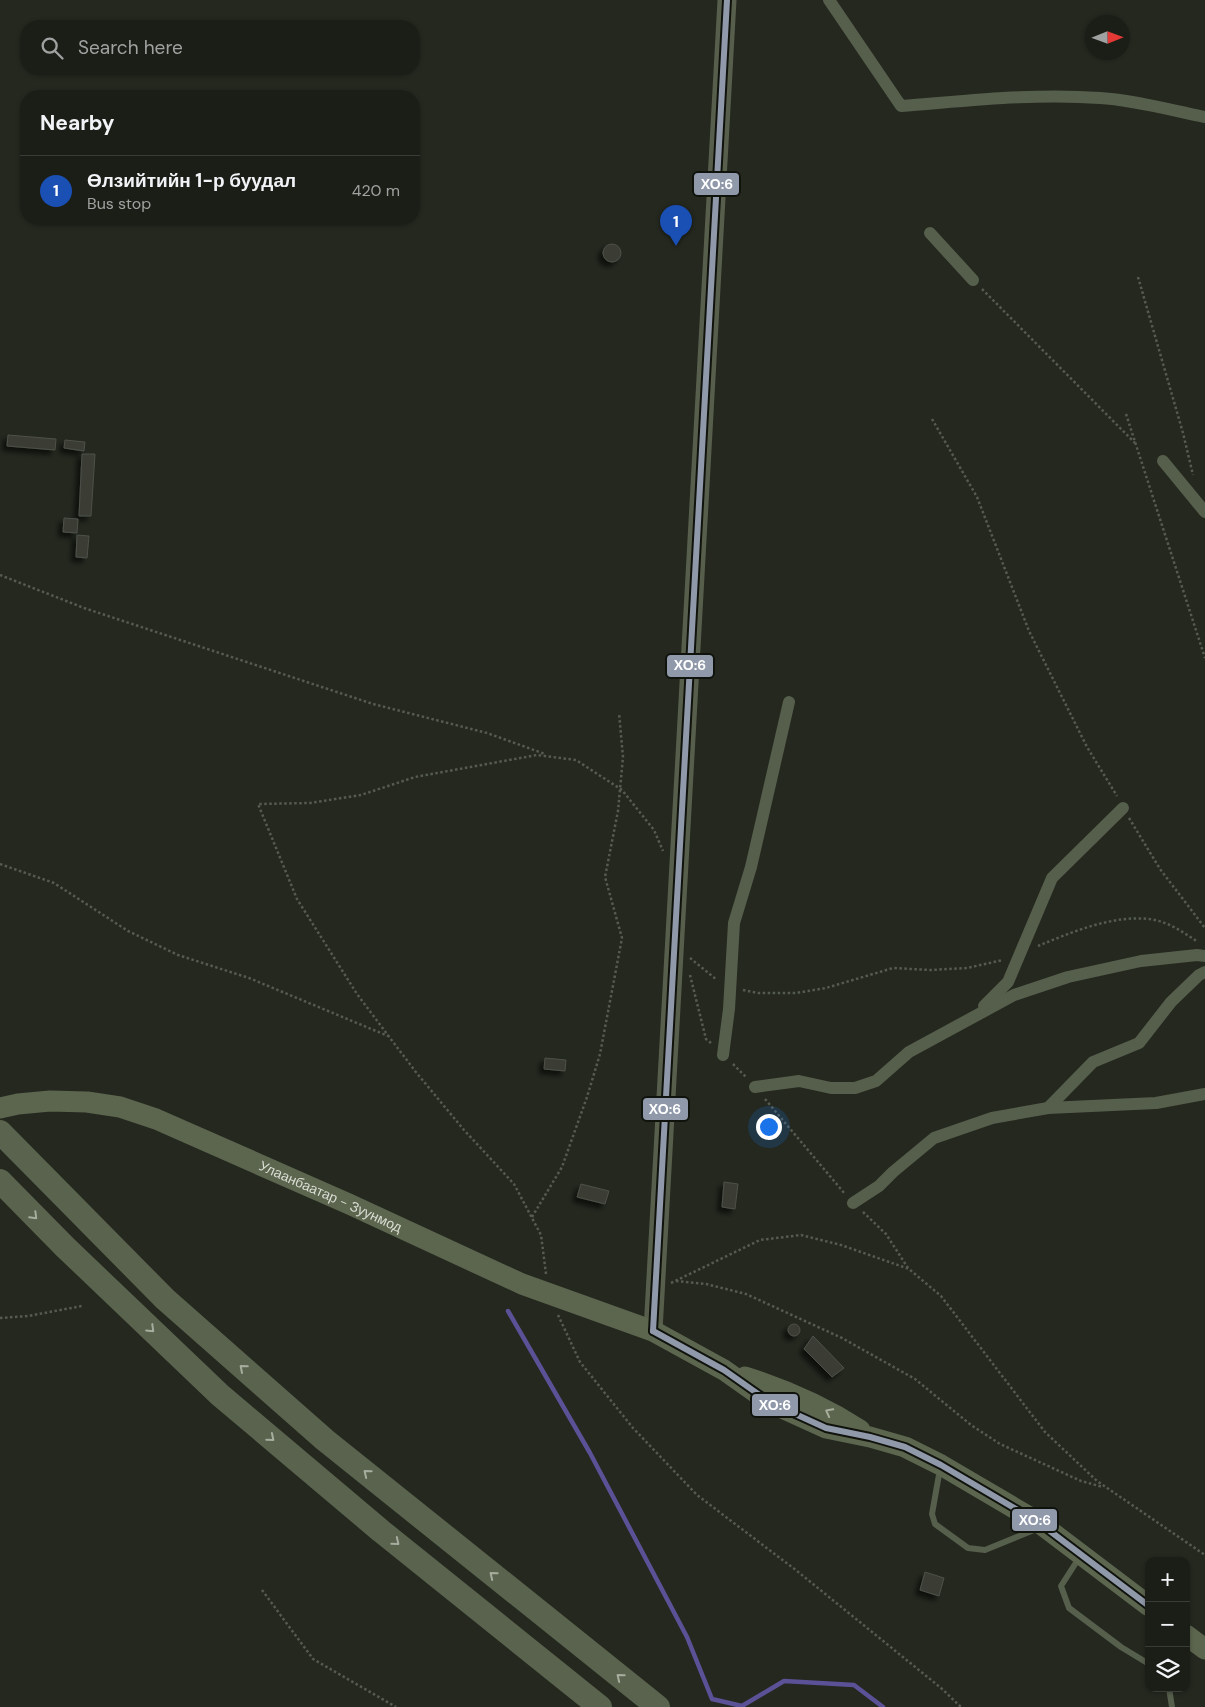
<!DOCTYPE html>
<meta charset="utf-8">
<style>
body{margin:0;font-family:"DM Sans",sans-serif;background:#242720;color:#f1f3f6}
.controls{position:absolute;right:15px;bottom:15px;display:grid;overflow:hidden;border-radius:10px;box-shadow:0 1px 4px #0004}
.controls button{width:45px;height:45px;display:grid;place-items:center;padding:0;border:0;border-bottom:1px solid #393c36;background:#1b1e17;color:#f1f3f6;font:25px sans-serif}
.compass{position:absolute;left:1085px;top:15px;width:45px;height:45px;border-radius:50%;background:#1b1e17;box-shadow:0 1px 4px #0004;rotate:89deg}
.you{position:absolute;left:768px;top:1126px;width:18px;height:18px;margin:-12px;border:4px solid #fff;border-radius:50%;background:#1a73e8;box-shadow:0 0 0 8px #1a73e833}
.badge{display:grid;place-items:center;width:32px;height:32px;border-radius:50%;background:#9a9e95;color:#fff;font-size:16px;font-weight:700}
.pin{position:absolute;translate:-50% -41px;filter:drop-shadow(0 1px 2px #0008)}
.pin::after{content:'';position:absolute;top:26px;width:18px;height:15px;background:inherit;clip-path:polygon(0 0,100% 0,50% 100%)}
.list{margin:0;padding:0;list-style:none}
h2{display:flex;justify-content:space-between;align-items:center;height:65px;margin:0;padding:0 20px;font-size:21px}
h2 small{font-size:16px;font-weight:400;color:#a0a2a1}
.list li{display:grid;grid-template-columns:32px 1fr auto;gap:15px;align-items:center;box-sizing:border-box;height:70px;padding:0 20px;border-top:1px solid #393c36}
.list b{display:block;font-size:19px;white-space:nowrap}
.list p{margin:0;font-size:16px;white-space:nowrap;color:#a0a2a1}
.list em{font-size:16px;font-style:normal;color:#a0a2a1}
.icon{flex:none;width:28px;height:28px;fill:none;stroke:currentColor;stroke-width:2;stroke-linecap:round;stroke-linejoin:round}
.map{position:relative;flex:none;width:1205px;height:1707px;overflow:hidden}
.search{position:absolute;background:#1b1e17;box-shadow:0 1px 4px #0004;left:20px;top:20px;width:400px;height:55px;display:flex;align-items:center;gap:12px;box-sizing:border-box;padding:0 18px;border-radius:20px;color:#a0a2a1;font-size:19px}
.panel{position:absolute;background:#1b1e17;box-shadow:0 1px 4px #0004;left:20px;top:90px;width:400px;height:135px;border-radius:20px}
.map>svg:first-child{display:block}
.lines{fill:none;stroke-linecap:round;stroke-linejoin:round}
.stream{stroke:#5b5196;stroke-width:4.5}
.building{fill:#3a3d36;stroke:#4d5148;filter:url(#shadow)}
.path{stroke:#565b4f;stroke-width:2.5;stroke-dasharray:2.5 2.5;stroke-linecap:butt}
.service{stroke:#565e4c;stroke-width:6}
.minor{stroke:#565e4c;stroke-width:12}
.secondary{stroke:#575f4c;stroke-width:19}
.trunk{stroke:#5c654e;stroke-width:21}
.motorway{stroke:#5a634d;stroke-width:24}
.bus-1-casing{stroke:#10130c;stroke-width:10}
.bus-1{stroke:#9099aa;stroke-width:6}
.oneway{stroke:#a6ad9e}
.oneway2{stroke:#a7ae9e}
.labels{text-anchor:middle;stroke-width:5;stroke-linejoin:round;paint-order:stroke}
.street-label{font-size:14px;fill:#d9ded4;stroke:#10130c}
.line-badge{stroke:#10130c;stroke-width:2}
.badge-label{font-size:14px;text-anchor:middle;font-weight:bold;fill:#fff}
</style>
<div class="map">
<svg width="1205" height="1707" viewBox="0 0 1205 1707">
<defs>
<filter id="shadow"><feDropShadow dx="-4.5" dy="4.5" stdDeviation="2.5" flood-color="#0009"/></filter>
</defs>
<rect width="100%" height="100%" fill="#24281f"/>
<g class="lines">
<path class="stream" d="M508,1311l82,142 97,184 25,62 30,7 42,-25 70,4 29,22"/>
</g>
<g class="building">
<circle cx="612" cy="253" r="9"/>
<path d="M8,435l48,4 -1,11 -48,-4z"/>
<path d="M65,440l20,2 -1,9 -20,-3z"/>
<path d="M82,454h13l-4,62h-12z"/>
<path d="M64,518l14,1 -1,14 -14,-1z"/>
<path d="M77,535l12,1 -2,22 -11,-1z"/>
<path d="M545,1058l21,2 -1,11 -21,-2z"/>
<path d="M724,1182l14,2 -3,25 -13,-2z"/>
<path d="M581,1184l28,7 -4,13 -28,-7z"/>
<circle cx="794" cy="1330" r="6"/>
<path d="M813,1336l31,32 -12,9 -28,-28z"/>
<path d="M925,1572l19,6 -5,18 -19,-6z"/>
</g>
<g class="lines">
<g class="path">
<path d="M1138,277l45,156 10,42"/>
<path d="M982,289l153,154"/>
<path d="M1126,414l79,244"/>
<path d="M932,419l45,78 52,134 58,116 30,49"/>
<path d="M0,575l84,33 289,96 114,29 58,21"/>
<path d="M1129,818l31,51 45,59"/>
<path d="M0,864l54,19 74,48 50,24 71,23 139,58"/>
<path d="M1038,946c34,-14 74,-31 111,-27 18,2 34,13 49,23"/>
<path d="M690,958l27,22"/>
<path d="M690,975l16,64 5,4"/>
<path d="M743,990l15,3h38l30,-5 67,-20 37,2 37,-2 36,-8"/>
<path d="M733,1064l14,14"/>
<path d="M765,1099l80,95"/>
<path d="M863,1212l23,22 22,34"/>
<path d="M532,1217l30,-50 25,-70 13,-43 22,-116 -17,-61 13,-66 5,-54 -4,-44"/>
<path d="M546,1274l-5,-39 -27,-51 -50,-54 -49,-59 -58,-77 -60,-95 -39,-95 52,-1 51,-8 54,-18 122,-22 39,5 46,30 32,40 9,21"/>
<path d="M676,1281l30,3 40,10 96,44 73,41 56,46 29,19 81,37 22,6"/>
<path d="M671,1283l89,-43 41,-5 40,10 68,24 32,27 104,136 52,49 108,74"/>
<path d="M558,1315l22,47 53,66 64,67 100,76 144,117 20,19"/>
<path d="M0,1318l28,-2 54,-10"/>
<path d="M262,1590l51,69 83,48"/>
</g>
<g class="service">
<path d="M940,1469l-8,45 3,10 33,24 17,2 54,-22"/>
<path d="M1079,1558l-18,28 8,22 52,39 28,17"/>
<path d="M1169,1688l3,19"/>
</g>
<g class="minor">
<path d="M829,0l72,106c66,-5 132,-13 199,-8 35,2 70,12 105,19"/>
<path d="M930,233l43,47"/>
<path d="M1163,461l42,51"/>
<path d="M984,1006l24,-24 44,-104 71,-70"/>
<path d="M723,1055l6,-46 5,-86 17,-56 38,-165"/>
<path d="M755,1087l44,-6 32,7h24l21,-7 33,-29 105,-57 54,-18 73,-16 56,-6 8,1"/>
<path d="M1048,1108l45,-46 46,-19 32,-41 28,-27 6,-3"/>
<path d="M853,1203l26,-17 14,-14 41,-34 58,-20 56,-10 108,-5 49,-9"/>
</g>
<path class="secondary" d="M653,1331l74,-1331"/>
<g class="trunk">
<path id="s1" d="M0,1108l18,-4 32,-3 37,1 33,5 36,12 193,85 173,80 131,47 71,39 47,33 55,25 44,9 35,10 36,18 97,57 111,84"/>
<path d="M745,1377c41,13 79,30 115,53"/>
<path d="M1186,1635l19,14"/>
</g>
<g class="motorway">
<path d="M0,1132l165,167 160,141 333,267"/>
<path d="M0,1181l65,66 155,148 161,136 219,176"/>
</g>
<g class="bus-1-casing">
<g id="bus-1">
<path d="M653,1331l74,-1331"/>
<path d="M653,1331l71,39 47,33 55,25 44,9 35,10 36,18 97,57 111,84"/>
</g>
</g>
<use href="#bus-1" class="bus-1"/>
</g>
<defs><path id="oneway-chevron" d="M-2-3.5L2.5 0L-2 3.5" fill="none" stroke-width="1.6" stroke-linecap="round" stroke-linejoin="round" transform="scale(1.25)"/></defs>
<g class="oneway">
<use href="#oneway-chevron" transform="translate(34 1216) rotate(45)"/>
<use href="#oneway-chevron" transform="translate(151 1329) rotate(44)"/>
<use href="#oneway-chevron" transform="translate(243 1368) rotate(-139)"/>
<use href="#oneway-chevron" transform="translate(271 1438) rotate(40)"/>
<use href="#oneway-chevron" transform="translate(367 1473) rotate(-141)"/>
<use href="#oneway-chevron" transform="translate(396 1542) rotate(39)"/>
<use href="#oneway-chevron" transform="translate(493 1575) rotate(-141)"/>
<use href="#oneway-chevron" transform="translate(620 1677) rotate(-141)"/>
</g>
<use class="oneway2" href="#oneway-chevron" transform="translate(829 1412) rotate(-152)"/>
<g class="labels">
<g class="street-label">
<text dy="5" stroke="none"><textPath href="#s1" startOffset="350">Улаанбаатар - Зуунмод</textPath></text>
</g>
</g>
<g class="line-badge">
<rect x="693" y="172" width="47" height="24" rx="5" fill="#9099aa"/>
<rect x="666" y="654" width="48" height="24" rx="5" fill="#9099aa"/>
<rect x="642" y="1097" width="47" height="24" rx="5" fill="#9099aa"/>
<rect x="751" y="1393" width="48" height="24" rx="5" fill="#9099aa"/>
<rect x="1011" y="1508" width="47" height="24" rx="5" fill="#9099aa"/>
</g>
<g class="badge-label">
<text x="717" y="189">ХО:6</text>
<text x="690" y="670">ХО:6</text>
<text x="665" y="1114">ХО:6</text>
<text x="775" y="1410">ХО:6</text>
<text x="1035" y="1525">ХО:6</text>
</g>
</svg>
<div class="controls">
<button>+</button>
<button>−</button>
<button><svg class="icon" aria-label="layers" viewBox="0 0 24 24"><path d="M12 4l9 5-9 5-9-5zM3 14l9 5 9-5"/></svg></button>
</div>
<svg class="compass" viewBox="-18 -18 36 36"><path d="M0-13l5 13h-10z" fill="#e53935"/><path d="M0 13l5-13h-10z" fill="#a0a2a1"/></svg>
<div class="you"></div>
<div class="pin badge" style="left:676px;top:246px;background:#1a4fb4">1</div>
<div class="search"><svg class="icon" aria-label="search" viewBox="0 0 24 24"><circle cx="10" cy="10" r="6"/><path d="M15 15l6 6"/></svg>Search here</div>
<section class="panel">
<h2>Nearby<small></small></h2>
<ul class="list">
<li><span class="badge" style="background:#1a4fb4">1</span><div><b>Өлзийтийн 1-р буудал</b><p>Bus stop</p></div><em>420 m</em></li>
</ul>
</section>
</div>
